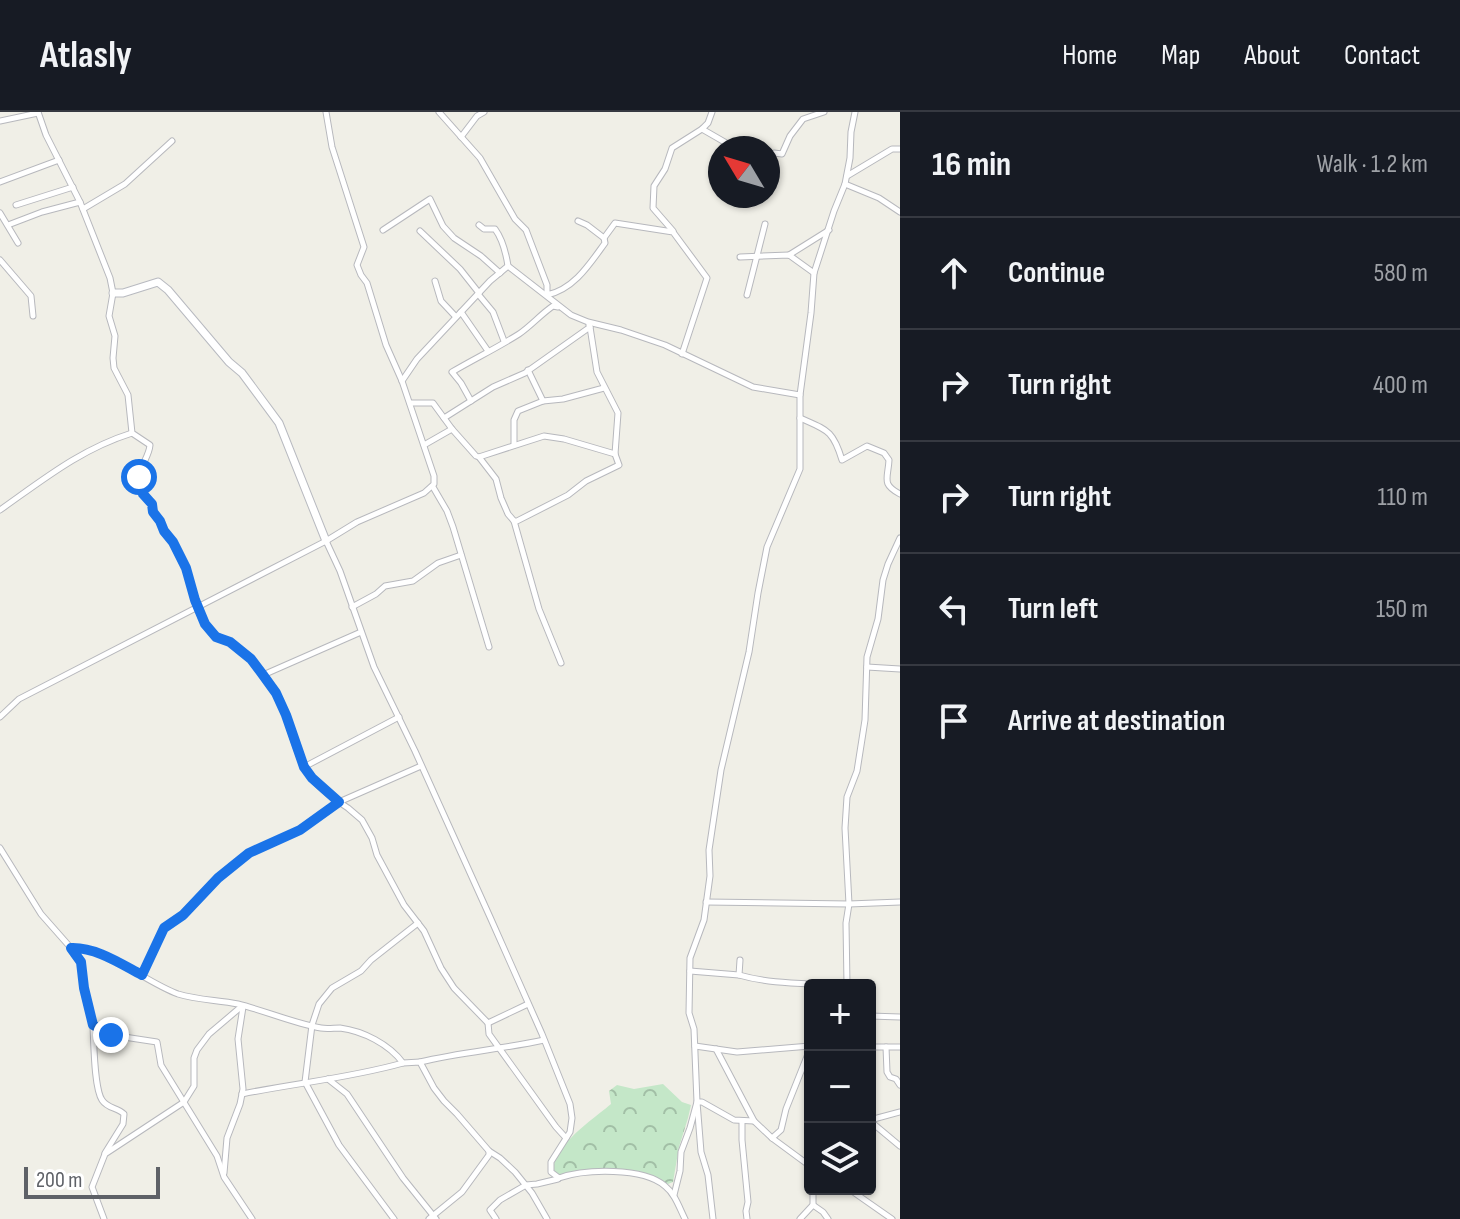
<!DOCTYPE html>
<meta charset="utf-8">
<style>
body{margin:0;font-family:"Sofia Sans Condensed",sans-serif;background:#242831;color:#f1f3f6}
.controls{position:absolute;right:24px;bottom:24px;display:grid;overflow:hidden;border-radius:8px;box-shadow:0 2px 6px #0004}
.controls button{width:72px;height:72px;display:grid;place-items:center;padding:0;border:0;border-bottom:2px solid #363941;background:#171b24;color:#f1f3f6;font:40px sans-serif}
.compass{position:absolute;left:708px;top:24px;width:72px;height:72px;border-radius:50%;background:#171b24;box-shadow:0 2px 6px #0004;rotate:308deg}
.scale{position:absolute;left:24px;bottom:20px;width:136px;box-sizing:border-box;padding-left:8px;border:4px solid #5e6167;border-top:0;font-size:22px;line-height:28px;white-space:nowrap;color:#5e6167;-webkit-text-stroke:6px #fff;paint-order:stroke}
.stop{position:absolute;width:24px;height:24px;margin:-18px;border:6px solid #1a73e8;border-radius:50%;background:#fff}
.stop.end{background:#1a73e8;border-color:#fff;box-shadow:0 2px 8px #0008}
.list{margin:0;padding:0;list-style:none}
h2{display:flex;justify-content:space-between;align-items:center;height:104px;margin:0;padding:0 32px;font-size:34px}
h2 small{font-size:26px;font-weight:400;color:#9ea1a6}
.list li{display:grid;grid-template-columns:52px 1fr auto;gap:24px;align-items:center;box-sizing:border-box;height:112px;padding:0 32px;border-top:2px solid #363941}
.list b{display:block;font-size:30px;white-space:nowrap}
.list em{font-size:26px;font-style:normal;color:#9ea1a6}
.icon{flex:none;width:44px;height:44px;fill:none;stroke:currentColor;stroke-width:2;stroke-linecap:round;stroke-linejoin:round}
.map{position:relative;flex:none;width:900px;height:1107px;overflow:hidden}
header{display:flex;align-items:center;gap:48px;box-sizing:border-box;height:112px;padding:0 40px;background:#171b24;border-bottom:2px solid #363941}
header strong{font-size:38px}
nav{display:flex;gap:44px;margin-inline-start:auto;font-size:28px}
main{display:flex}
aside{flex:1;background:#171b24}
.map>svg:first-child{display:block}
.forest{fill:url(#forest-crowns)}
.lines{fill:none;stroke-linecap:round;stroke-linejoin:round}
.street-casing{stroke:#b7b8bd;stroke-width:7}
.secondary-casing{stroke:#b8bac0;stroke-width:9}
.street{stroke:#fff;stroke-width:5}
.secondary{stroke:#fff;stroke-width:7}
.route{stroke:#1a73e8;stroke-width:10}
</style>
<header>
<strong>Atlasly</strong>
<nav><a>Home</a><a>Map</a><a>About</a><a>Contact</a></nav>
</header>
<main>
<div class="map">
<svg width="900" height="1107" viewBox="0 0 900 1107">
<defs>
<pattern id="forest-crowns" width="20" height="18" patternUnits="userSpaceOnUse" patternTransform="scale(2)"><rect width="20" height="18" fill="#c4e7c8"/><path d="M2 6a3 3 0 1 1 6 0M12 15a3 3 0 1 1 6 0" fill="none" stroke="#a2bfa6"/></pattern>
</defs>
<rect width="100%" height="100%" fill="#f0efe7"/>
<path class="forest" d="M663,972l19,18 9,3 -3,13 -9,29 -6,35 -5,2c-22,-11 -56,-18 -82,-14 -10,1 -20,7 -31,4 -9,-24 40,-56 56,-70l-2,-13 8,-6 17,4z"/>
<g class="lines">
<g class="street-casing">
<g id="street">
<path d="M38,0l8,23 34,67 30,76 3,15 -4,23 6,20 -2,22 1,10 14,27 4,38 18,12c-1,13 -12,22 -10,35 1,14 9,16 12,26 8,23 27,41 35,64 6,18 8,41 20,57 9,11 15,10 25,17 18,12 34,30 44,50 13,23 16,51 29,74 7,13 22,26 34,34l82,-36"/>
<path d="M326,0l6,35 32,100 -7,18 4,10 6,8 19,62 16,36 32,95v8l-10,9 -67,29 -31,19 14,30 34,96 41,84 75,166 52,117 28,70 2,14 -2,14 -19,30v10l8,6c26,-9 84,-11 106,8 10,8 14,21 20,33"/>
<path d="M439,0l41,46 35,61 11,11 21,55v10c27,-6 42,-30 58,-52l-1,-5 -17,-13 -9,-4"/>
<path d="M0,9l38,-8"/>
<path d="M702,17l33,19"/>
<path d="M461,25l16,-21 7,-4"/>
<path d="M768,45l6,-4 8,1 8,-18 13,-17 21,-7"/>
<path d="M847,64l45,-27h8"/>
<path d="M0,70l59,-22"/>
<path d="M845,72l34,14 21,14"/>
<path d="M16,93l57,-18"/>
<path d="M83,97l42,-25 47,-43"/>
<path d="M0,101l18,30"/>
<path d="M8,113l34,-13 38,-10"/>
<path d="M479,113l5,4h11c8,11 11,24 13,37"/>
<path d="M383,118l47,-31 13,27 11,12 27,18 19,17"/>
<path d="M420,119l40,38 19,24"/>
<path d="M673,119l-20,-23 1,-22 11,-17 7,-21 30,-19 6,-6 4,-11"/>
<path d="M604,126l11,-15 58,9 34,46 -25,76"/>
<path d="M789,143l40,-25"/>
<path d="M740,145l49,-2 25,18"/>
<path d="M0,148l31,36 2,20"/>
<path d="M435,169l6,20 15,16"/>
<path d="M478,182l15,18 11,29"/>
<path d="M747,183l18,-71"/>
<path d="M461,200l27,39"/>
<path d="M402,269l15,-22 73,-78 18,-15 63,49 17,7 33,8 44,15 88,42 47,8"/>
<path d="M471,289l-10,-18 -9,-11c22,-13 45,-24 67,-38 12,-8 22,-20 34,-28l5,1"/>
<path d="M543,289l20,-2 41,-11"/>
<path d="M410,291h23l19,26 24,27 3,1 17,22 5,19 7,16 6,7h3l51,-26 18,-14 33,-16 -4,-11 3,-41 -21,-41 -7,-45"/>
<path d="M444,306l49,-31 32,-14 65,-46 -1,-2"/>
<path d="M800,306c27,12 33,12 42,42l25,-14 17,7 5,7c-1,19 -8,24 11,34"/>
<path d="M424,333l28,-16"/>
<path d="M514,333v-25l4,-9 25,-10 -15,-31"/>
<path d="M479,345l65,-21 20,3 51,15"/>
<path d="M433,375l14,24 6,16 36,120"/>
<path d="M0,398c44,-31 81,-61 132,-77"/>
<path d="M514,409l25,88 22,54"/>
<path d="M352,495l24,-13 9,-8 28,-5 25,-18 23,-8"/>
<path d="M867,555l33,2"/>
<path d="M263,563l98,-43"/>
<path d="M0,605l19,-18 307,-158"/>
<path d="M304,655l95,-50"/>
<path d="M0,736l41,66 30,34c35,-1 74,34 107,46 19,6 40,6 60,10 28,7 55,19 83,24 6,1 13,0 19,0 23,3 49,16 63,35l17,-1 14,26 10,13 13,13 32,37 11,7 15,14 17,21 15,26"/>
<path d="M706,790l143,2 51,-2"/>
<path d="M72,837l9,13 3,26 9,37 18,10 46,7 4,23 56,91 7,21 28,42"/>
<path d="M740,848l-1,15c31,9 64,8 96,10"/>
<path d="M690,859l49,4"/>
<path d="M142,863l22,-47 19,-13 35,-37 31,-25 51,-23 39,-28 9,6 14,12 10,18 5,17 27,50 20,26 17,37 13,20 34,35 40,-19"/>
<path d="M847,873l-1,-62 3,-19 -4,-76 2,-31 10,-26 8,-51 2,-63 11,-38 5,-39 5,-16 12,-26"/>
<path d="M870,904l30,1"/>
<path d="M488,911l1,11 67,93 10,11"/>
<path d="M93,915c1,16 1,61 9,73 6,9 15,7 22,14l-1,10 -18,29"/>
<path d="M695,934l42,6 73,-6"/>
<path d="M870,935h30"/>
<path d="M886,935l1,25 3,5 6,2 4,6"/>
<path d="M716,937l38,72"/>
<path d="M420,950c41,-10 83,-13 124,-22"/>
<path d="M328,967l19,15 56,84 33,41"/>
<path d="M242,982c54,-11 108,-16 161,-31"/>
<path d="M870,1008l30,-8"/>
<path d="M742,1009v19l6,62 -2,9 1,8"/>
<path d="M870,1009l30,25"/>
<path d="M772,1026l9,-8 5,-21 24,-60"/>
<path d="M224,1061l3,-35 13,-34 3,-15 -5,-50 5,-32"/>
<path d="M849,1077l43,30"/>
<path d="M674,1083l6,-24 1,-19 9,-24 7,-26 -3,-73 -5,-16 1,-55 14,-38 6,-44 -1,-26 12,-80 28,-118 9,-59 9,-46 33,-78v-74l11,-82 3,-40 20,-62 11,-27 5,-26 1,-26 4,-20"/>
<path d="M813,1093l10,7 5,7"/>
<path d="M104,1107l-12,-32 13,-33 79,-52 10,-16v-28l3,-8 12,-16 33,-28"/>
<path d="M394,1107l-55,-74 -34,-63 7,-57 7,-21 13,-16 29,-17 10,-11 47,-37"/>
<path d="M429,1107l33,-27 27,-37v-4"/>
<path d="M496,1107l-6,-9 10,-10 26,-15 11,-1 21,-5"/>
<path d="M713,1107l-5,-44 -7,-23 -4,-50h5l32,18 20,1 18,17 38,28"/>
<path d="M800,1107l13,-14v-16"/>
</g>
</g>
<g class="secondary-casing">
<path id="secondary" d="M113,181h10l35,-11 10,8 61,72 13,11 37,50 47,118"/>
</g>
<use href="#street" class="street"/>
<use href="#secondary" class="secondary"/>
</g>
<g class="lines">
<path class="route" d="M111,923l-18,-10 -9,-37 -3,-26 -10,-14c25,-1 50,16 71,27l22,-47 19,-13 35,-37 31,-25 51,-23 39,-28 -27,-24 -8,-11 -18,-52 -10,-22 -13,-18 -12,-16 -21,-17 -14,-5 -11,-13 -10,-24 -9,-32 -13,-26 -9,-11 -4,-10 -7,-9 -1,-8 -9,-10 -4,-17"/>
</g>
</svg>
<div class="controls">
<button>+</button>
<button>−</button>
<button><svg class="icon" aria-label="layers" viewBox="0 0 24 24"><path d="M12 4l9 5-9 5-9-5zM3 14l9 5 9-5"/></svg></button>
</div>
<svg class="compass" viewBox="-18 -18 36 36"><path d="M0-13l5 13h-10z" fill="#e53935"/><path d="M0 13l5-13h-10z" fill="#9ea1a6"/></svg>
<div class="scale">200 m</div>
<div class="stop" style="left:139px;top:365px"></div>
<div class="stop end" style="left:111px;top:923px"></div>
</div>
<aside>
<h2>16 min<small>Walk · 1.2 km</small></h2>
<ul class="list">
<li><svg class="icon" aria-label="ahead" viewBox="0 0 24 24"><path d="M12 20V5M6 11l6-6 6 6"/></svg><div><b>Continue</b></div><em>580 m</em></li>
<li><svg class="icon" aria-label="right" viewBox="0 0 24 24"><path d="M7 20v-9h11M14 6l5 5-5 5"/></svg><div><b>Turn right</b></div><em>400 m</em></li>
<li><svg class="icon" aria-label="right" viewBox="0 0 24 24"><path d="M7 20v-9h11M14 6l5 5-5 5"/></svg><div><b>Turn right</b></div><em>110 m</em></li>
<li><svg class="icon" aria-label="left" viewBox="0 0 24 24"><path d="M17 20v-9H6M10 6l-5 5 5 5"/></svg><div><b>Turn left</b></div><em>150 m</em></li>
<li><svg class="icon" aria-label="arrive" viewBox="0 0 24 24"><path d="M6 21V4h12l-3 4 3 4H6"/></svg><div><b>Arrive at destination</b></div></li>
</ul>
</aside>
</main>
